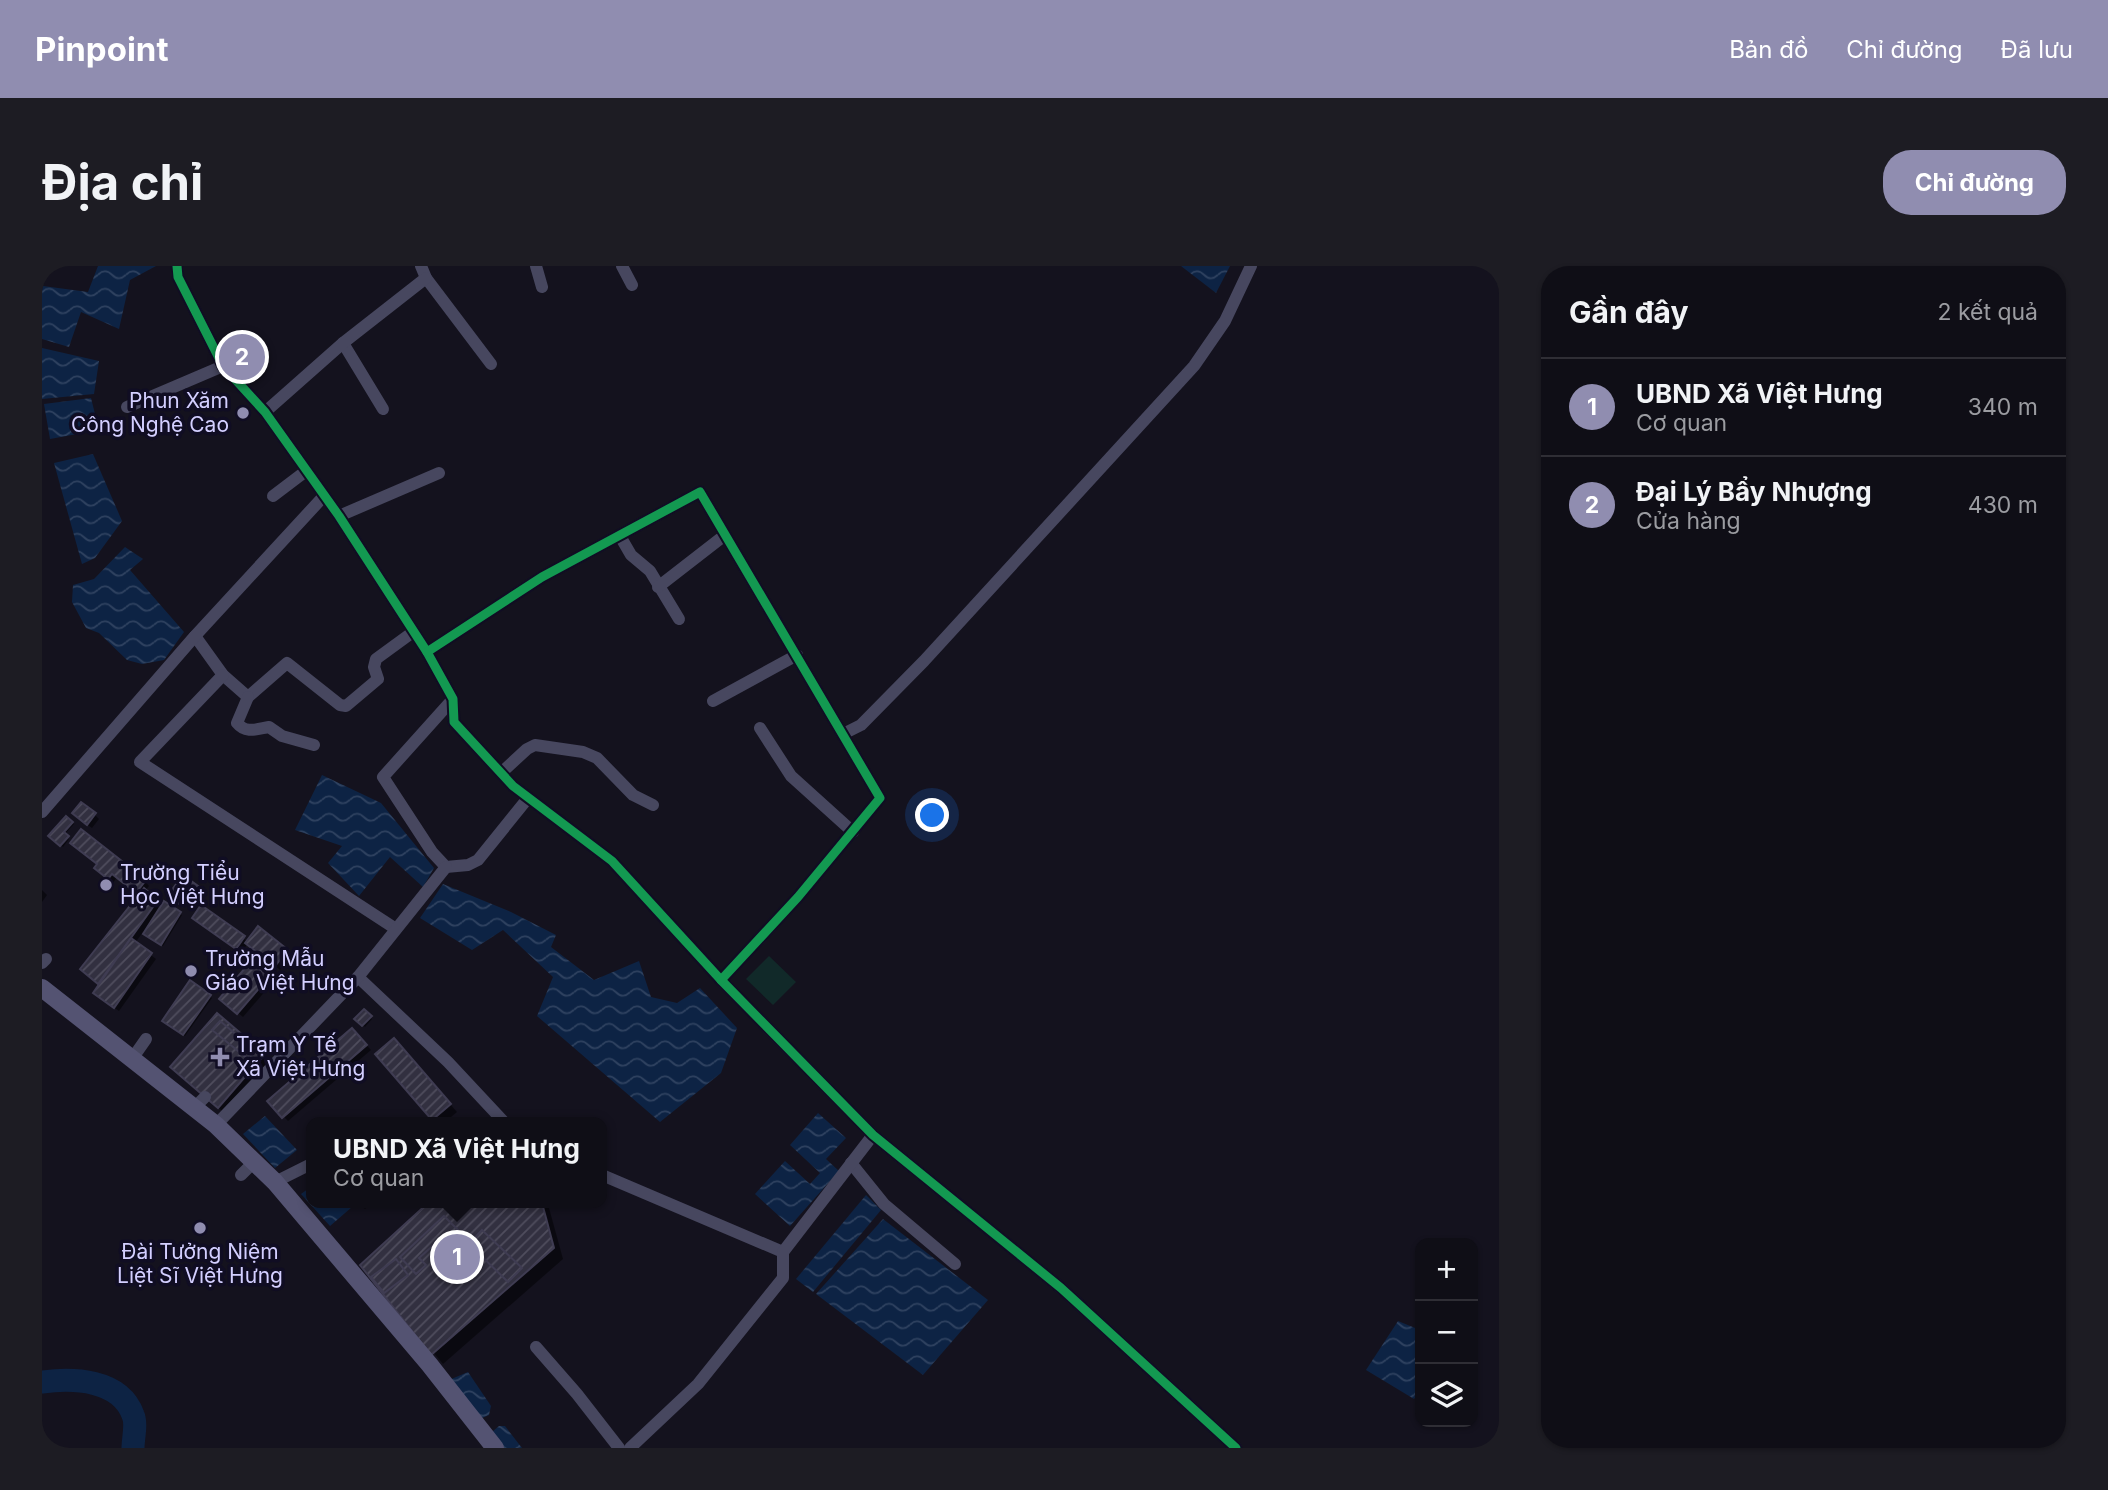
<!DOCTYPE html>
<html lang="vi">
<meta charset="utf-8">
<style>
body{margin:0;font-family:Inter,sans-serif;background:#1d1c23;color:#f1f3f6}
.controls{position:absolute;right:21px;bottom:21px;display:grid;overflow:hidden;border-radius:14px;box-shadow:0 2px 5px #0004}
.controls button{width:63px;height:63px;display:grid;place-items:center;padding:0;border:0;border-bottom:2px solid #2f2e35;background:#0f0e16;color:#f1f3f6;font:35px sans-serif}
.you{position:absolute;left:891px;top:550px;width:24px;height:24px;margin:-18px;border:5px solid #fff;border-radius:50%;background:#1a73e8;box-shadow:0 0 0 10px #1a73e833}
.badge{display:grid;place-items:center;width:46px;height:46px;border-radius:50%;background:#908db0;color:#fff;font-size:23px;font-weight:700}
.pin{position:absolute;translate:-50% -50%;border:4px solid #fff;box-shadow:0 2px 7px #0006}
.popup{position:absolute;left:264px;top:851px;width:301px;height:91px;box-sizing:border-box;display:grid;place-content:center;border-radius:14px;background:#0f0e16;filter:drop-shadow(0 2px 5px #0005);font-size:23px;white-space:nowrap;color:#9b9ca1}
.popup b{font-size:26px;color:#f1f3f6}
.popup::after{content:'';position:absolute;left:50%;top:100%;margin-left:-14px;border:14px solid transparent;border-top-color:#0f0e16}
.list{margin:0;padding:0;list-style:none}
h2{display:flex;justify-content:space-between;align-items:center;height:91px;margin:0;padding:0 28px;font-size:30px}
h2 small{font-size:23px;font-weight:400;color:#9b9ca1}
.list li{display:grid;grid-template-columns:46px 1fr auto;gap:21px;align-items:center;box-sizing:border-box;height:98px;padding:0 28px;border-top:2px solid #2f2e35}
.list b{display:block;font-size:26px;white-space:nowrap}
.list p{margin:0;font-size:23px;white-space:nowrap;color:#9b9ca1}
.list em{font-size:23px;font-style:normal;color:#9b9ca1}
.icon{flex:none;width:38px;height:38px;fill:none;stroke:currentColor;stroke-width:2;stroke-linecap:round;stroke-linejoin:round}
.map{position:relative;flex:none;width:1457px;height:1182px;overflow:hidden;border-radius:28px}
header{display:flex;align-items:center;gap:42px;box-sizing:border-box;height:98px;padding:0 35px;background:#908db0;color:#fff}
header strong{font-size:33px}
nav{display:flex;gap:38px;margin-inline-start:auto;font-size:24px}
.intro{display:flex;align-items:center;justify-content:space-between;box-sizing:border-box;height:168px;padding:0 42px}
h1{margin:0;font-size:49px}
.button{padding:18px 32px;border-radius:28px;background:#908db0;color:#fff;font-size:24px;font-weight:700}
main{display:flex;gap:42px;padding:0 42px}
aside{flex:1;background:#0f0e16;border-radius:28px;box-shadow:0 2px 5px #0004}
.map>svg:first-child{display:block}
.garden{fill:#112929}
.water{fill:url(#water-waves)}
.shadow{fill:#0007}
.lines{fill:none;stroke-linecap:round;stroke-linejoin:round}
.river{stroke:#0d2344;stroke-width:23}
.building{fill:url(#building-hatch);stroke:#3f3c52;stroke-width:2}
.minor{stroke:#47475f;stroke-width:12}
.secondary{stroke:#545372;stroke-width:18}
.cycleway-casing{stroke:#100d23;stroke-width:13}
.cycleway{stroke:#139951;stroke-width:9}
.poi-dot{fill:#908db0;stroke:#100d23;stroke-width:2.5}
.labels{text-anchor:middle;stroke-width:7;stroke-linejoin:round;paint-order:stroke}
.poi-label{font-size:21px;fill:#d3cfff;stroke:#100d23;text-anchor:start}
</style>
<header>
<strong>Pinpoint</strong>
<nav><a>Bản đồ</a><a>Chỉ đường</a><a>Đã lưu</a></nav>
</header>
<div class="intro"><h1>Địa chỉ</h1><a class="button">Chỉ đường</a></div>
<main>
<div class="map">
<svg width="1457" height="1182" viewBox="0 0 1457 1182">
<defs>
<pattern id="water-waves" width="16" height="10" patternUnits="userSpaceOnUse" patternTransform="scale(1.75)"><rect width="16" height="10" fill="#0d2344"/><path d="M0 5q4-4 8 0t8 0" fill="none" stroke="#2f4260"/></pattern>
<pattern id="building-hatch" width="6" height="6" patternUnits="userSpaceOnUse" patternTransform="scale(1.75)"><rect width="6" height="6" fill="#323040"/><path d="M-1 1l2-2M0 6l6-6M5 7l2-2" fill="none" stroke="#4f4d5d"/></pattern>
</defs>
<rect width="100%" height="100%" fill="#14121e"/>
<path class="garden" d="M727,690l27,26 -23,23 -27,-26z"/>
<g class="water">
<path d="M56,0h58l-26,14 -11,49 -38,-17 -12,35 -27,-8v-56l1,3 45,6z"/>
<path d="M1139,0h49l-14,27z"/>
<path d="M0,82l57,13 -5,33 -52,5z"/>
<path d="M49,132l8,32 -49,9 -6,-35z"/>
<path d="M51,188l29,67 -27,37 -13,6 -28,-101z"/>
<path d="M83,281l18,12 -13,11 54,62 -20,28 -22,4 -15,-4 -28,-27 -13,-5 -14,-26 1,-17 21,-6z"/>
<path d="M280,509l59,28 53,65 -11,19 -33,-30 -31,39 -31,-33 14,-17 -47,-16z"/>
<path d="M401,618l68,28 45,23 -5,12 43,33 45,-19 12,36 26,6 23,-15 37,40 -16,45 -61,49 -123,-106 16,-39 -50,-47 -31,20 -52,-32z"/>
<path d="M776,847l28,25 -20,21 13,12 -49,55 -35,-32 30,-33 25,23 10,-11 -30,-28z"/>
<path d="M223,850l32,34 -22,18 -32,-34z"/>
<path d="M270,920v17h35l5,4 -22,19 -29,-32z"/>
<path d="M824,929l15,15 -68,82 -17,-13z"/>
<path d="M841,953l105,81 -65,75 -107,-81z"/>
<path d="M1356,1055l22,9v62l-6,7 -48,-29z"/>
<path d="M426,1106l23,34 -2,9 -9,4 -31,-39z"/>
<path d="M457,1160h6l17,22h-22l-8,-16z"/>
</g>
<g class="shadow">
<path d="M53,549l4,4 -7,9 -14,-10z"/>
<path d="M25,552l7,6 -10,11 5,4 -6,8 -12,-11z"/>
<path d="M54,602l49,13 4,5 -4,5 18,16 1,-3 18,11 -19,31 -20,-14 -8,11 21,16 -37,52 -20,-14 1,-12 -14,-12 54,-78 -23,-18 -4,6z"/>
<path d="M141,611l15,12 -13,18 -15,-12z"/>
<path d="M0,624l5,5 -5,7z"/>
<path d="M159,642l47,34 39,9 4,5 -11,14 -32,-27 -7,10 -43,-31z"/>
<path d="M226,712l5,4 -30,35 -17,-14z"/>
<path d="M168,730l2,2 -27,38 -19,-14z"/>
<path d="M322,745l8,8 -7,8 -8,-8z"/>
<path d="M175,749l57,51 -45,51 -47,-41z"/>
<path d="M310,764l19,20 -83,71 -19,-20z"/>
<path d="M359,782l56,64 -12,10h-8l-59,-68z"/>
<path d="M316,937h14l-7,6z"/>
<path d="M388,937h115l4,5 14,51 -120,105 -81,-99z"/>
</g>
<g class="lines">
<path class="river" d="M0,1116c31,-4 78,-3 91,33 4,9 0,23 0,33"/>
</g>
<g class="building">
<path d="M39,536l15,11 -9,12 -15,-12z"/>
<path d="M24,550l7,6 -9,10 5,4 -9,10 -12,-10z"/>
<path d="M39,563l65,51 -10,13 -24,-19 -4,5 -14,-11 3,-4 -27,-21z"/>
<path d="M141,609l15,11 -16,20 -14,-11z"/>
<path d="M102,622l14,12 -60,84 -18,-15z"/>
<path d="M122,635l17,11 -20,33 -18,-11z"/>
<path d="M159,639l44,31 -9,13 -44,-31z"/>
<path d="M216,660l30,24 -13,16 -30,-23z"/>
<path d="M89,672l21,15 -38,55 -21,-15z"/>
<path d="M209,695l18,16 -32,37 -18,-15z"/>
<path d="M148,714l21,15 -28,40 -21,-14z"/>
<path d="M322,743l8,7 -10,10 -8,-7z"/>
<path d="M175,747l48,41 -47,54 -48,-41z"/>
<path d="M178,755l35,29 -7,9 -36,-29z"/>
<path d="M310,762l15,17 -85,73 -15,-17z"/>
<path d="M352,772l57,66 -19,16 -57,-66z"/>
<path d="M386,937h114l12,45 -123,107 -71,-90z"/>
<path d="M402,950l16,16 -11,10 -5,-6 -25,22 7,7 -10,9 -16,-17z"/>
<path d="M440,964l40,38 -14,14 -39,-38z"/>
<path d="M354,993l12,16 -24,18 -13,-16z"/>
</g>
<g class="lines">
<g class="minor">
<path d="M135,0l1,11 45,89 42,46 74,104 88,136 26,47 1,23 59,64 99,75 109,119 152,155 188,153 175,160"/>
<path d="M379,0l5,12 65,86"/>
<path d="M494,0l6,21"/>
<path d="M580,0l10,19"/>
<path d="M301,77l40,66"/>
<path d="M85,141l96,-41"/>
<path d="M223,146l78,-69 83,-65"/>
<path d="M231,230l33,-25"/>
<path d="M297,250l100,-43"/>
<path d="M578,270l11,19 19,16 29,48"/>
<path d="M616,321l67,-52"/>
<path d="M153,370l28,39 25,22 39,-34 53,42 6,1 32,-27 -4,-12 2,-8 37,-27"/>
<path d="M385,386l115,-75 158,-85 180,306 -82,99 -77,83"/>
<path d="M181,409l-83,87 256,167"/>
<path d="M206,431l-11,26c9,11 20,6 32,4l13,9 32,9"/>
<path d="M411,433l-70,78 49,75 14,15 22,-2 10,-5 50,-62"/>
<path d="M671,435l84,-46"/>
<path d="M718,462l31,48 62,56"/>
<path d="M801,468l18,-9 63,-64 270,-295 31,-45 26,-55"/>
<path d="M459,507l26,-24 8,-4 48,7 14,6 36,37 20,10"/>
<path d="M0,546l153,-176 128,-139"/>
<path d="M0,697l4,-4"/>
<path d="M316,711l90,85 56,60"/>
<path d="M90,793l14,-20"/>
<path d="M152,842l11,-11"/>
<path d="M174,859l142,-148 88,-110"/>
<path d="M809,897l33,41 71,60"/>
<path d="M199,909l13,-13"/>
<path d="M560,909l181,77"/>
<path d="M233,916l36,-18"/>
<path d="M494,1081l41,47 42,54"/>
<path d="M588,1182l68,-64 85,-106v-26l90,-117"/>
</g>
<path class="secondary" d="M0,722l174,137 59,57 154,182 66,84"/>
<g class="cycleway-casing">
<g id="cycleway">
<path d="M135,0l1,11 45,89 42,46 74,104 88,136 26,47 1,23 59,64 99,75 109,119 152,155 188,153 175,160"/>
<path d="M385,386l115,-75 158,-85 180,306 -82,99 -77,83"/>
</g>
</g>
<use href="#cycleway" class="cycleway"/>
</g>
<g class="poi-dot">
<circle cx="201" cy="147" r="7"/>
<circle cx="64" cy="619" r="7"/>
<circle cx="149" cy="705" r="7"/>
<path d="M174.5 780.5h7v7h7v7h-7v7h-7v-7h-7v-7h7z"/>
<circle cx="158" cy="962" r="7"/>
</g>
<g class="labels">
<g class="poi-label">
<text x="187" y="142" text-anchor="end">Phun Xăm<tspan x="187" dy="24">Công Nghệ Cao</tspan></text>
<text x="78" y="614">Trường Tiểu<tspan x="78" dy="24">Học Việt Hưng</tspan></text>
<text x="163" y="700">Trường Mẫu<tspan x="163" dy="24">Giáo Việt Hưng</tspan></text>
<text x="194" y="786">Trạm Y Tế<tspan x="194" dy="24">Xã Việt Hưng</tspan></text>
<text x="158" y="993" text-anchor="middle">Đài Tưởng Niệm<tspan x="158" dy="24">Liệt Sĩ Việt Hưng</tspan></text>
</g>
</g>
</svg>
<div class="controls">
<button>+</button>
<button>−</button>
<button><svg class="icon" aria-label="layers" viewBox="0 0 24 24"><path d="M12 4l9 5-9 5-9-5zM3 14l9 5 9-5"/></svg></button>
</div>
<div class="you"></div>
<div class="pin badge" style="left:415px;top:991px">1</div>
<div class="popup"><b>UBND Xã Việt Hưng</b>Cơ quan</div>
<div class="pin badge" style="left:200px;top:91px">2</div>
</div>
<aside>
<h2>Gần đây<small>2 kết quả</small></h2>
<ul class="list">
<li><span class="badge">1</span><div><b>UBND Xã Việt Hưng</b><p>Cơ quan</p></div><em>340 m</em></li>
<li><span class="badge">2</span><div><b>Đại Lý Bẩy Nhượng</b><p>Cửa hàng</p></div><em>430 m</em></li>
</ul>
</aside>
</main>
